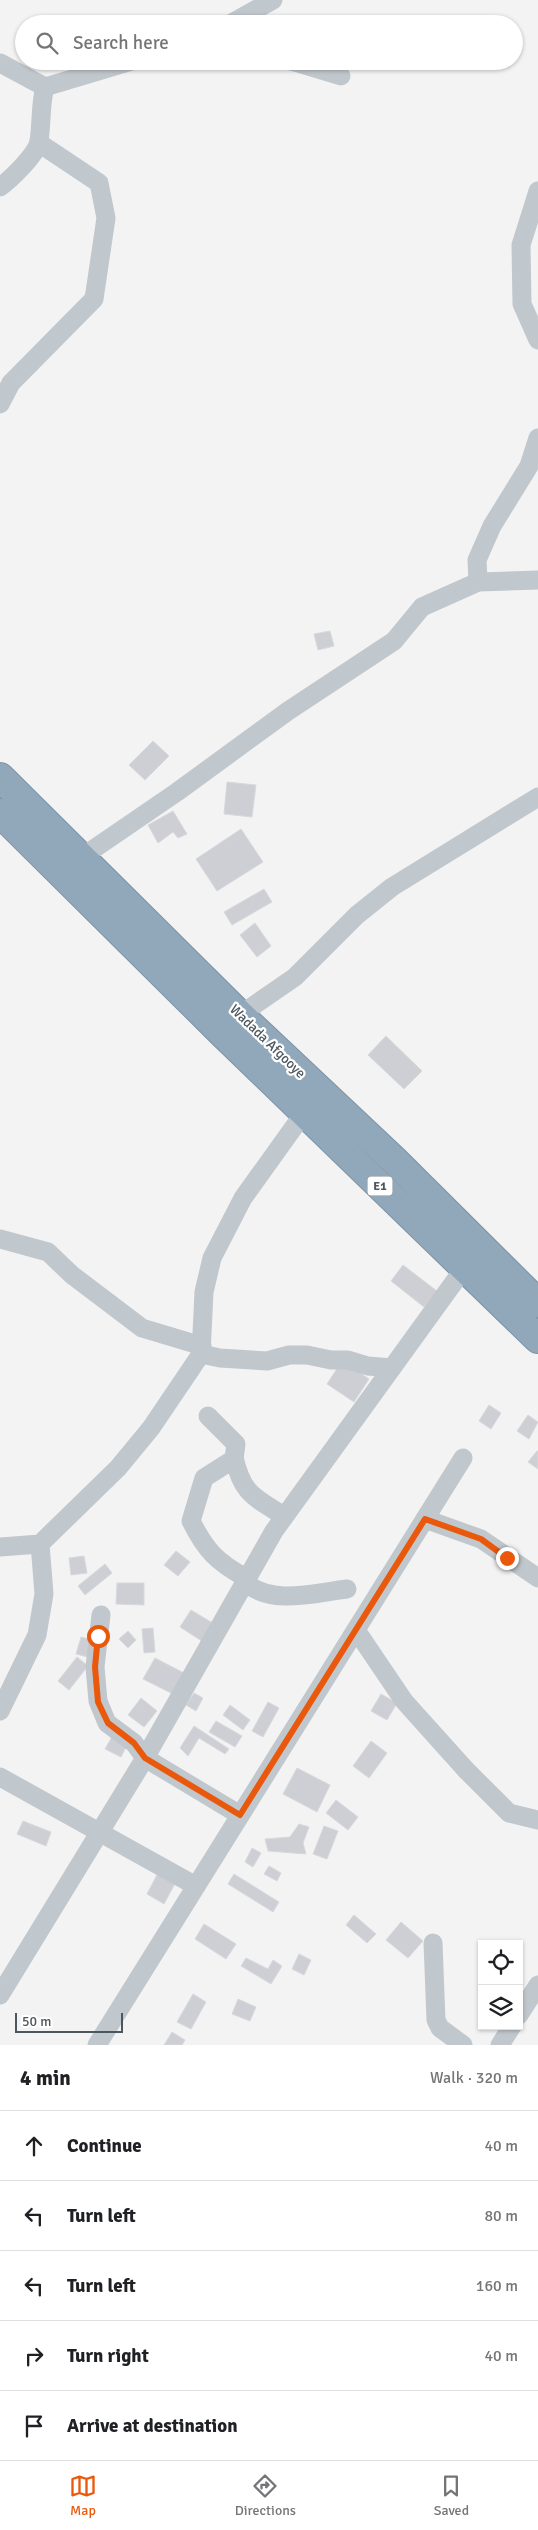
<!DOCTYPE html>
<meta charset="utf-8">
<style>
body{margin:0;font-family:Signika,sans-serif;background:#f6f6f6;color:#202124}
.controls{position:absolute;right:15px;bottom:15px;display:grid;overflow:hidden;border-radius:0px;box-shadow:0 1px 4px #0004}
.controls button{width:45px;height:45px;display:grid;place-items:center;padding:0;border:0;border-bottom:1px solid #e0e0e0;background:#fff;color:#202124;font:25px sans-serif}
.scale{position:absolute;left:15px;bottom:12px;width:108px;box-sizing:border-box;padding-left:5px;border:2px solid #4c565d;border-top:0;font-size:14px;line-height:18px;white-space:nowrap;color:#4c565d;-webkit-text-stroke:4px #fff;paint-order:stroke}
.stop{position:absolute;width:15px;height:15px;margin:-11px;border:4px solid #ea580c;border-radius:50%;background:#fff}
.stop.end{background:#ea580c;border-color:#fff;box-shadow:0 1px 5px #0008}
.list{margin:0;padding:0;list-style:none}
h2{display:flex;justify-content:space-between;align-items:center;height:65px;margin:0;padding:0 20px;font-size:21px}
h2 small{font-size:16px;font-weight:400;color:#757577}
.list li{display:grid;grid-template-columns:32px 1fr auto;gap:15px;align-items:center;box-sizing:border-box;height:70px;padding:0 20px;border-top:1px solid #e0e0e0}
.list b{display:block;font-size:19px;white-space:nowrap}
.list em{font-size:16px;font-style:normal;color:#757577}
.icon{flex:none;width:28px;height:28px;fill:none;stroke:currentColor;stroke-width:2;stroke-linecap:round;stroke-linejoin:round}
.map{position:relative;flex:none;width:538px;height:2045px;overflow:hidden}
.search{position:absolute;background:#fff;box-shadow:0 1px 4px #0004;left:15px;right:15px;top:15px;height:55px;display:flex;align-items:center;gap:12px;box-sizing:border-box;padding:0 18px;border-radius:28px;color:#757577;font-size:19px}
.sheet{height:415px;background:#fff}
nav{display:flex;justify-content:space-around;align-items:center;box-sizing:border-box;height:70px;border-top:1px solid #e0e0e0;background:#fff;font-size:14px;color:#757577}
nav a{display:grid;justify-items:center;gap:2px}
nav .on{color:#ea580c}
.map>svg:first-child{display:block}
.building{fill:#cdcfd4;stroke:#d7d9dd}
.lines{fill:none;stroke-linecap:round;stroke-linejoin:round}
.highway-casing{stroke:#7c93a6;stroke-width:30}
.minor{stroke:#c0c7cd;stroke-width:19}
.highway{stroke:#91a8ba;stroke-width:28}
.route{stroke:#ea580c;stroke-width:6}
.labels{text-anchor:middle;stroke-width:4.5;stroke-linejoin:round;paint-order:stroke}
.shield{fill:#fff;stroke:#82898e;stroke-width:1}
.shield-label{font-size:12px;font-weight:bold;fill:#4c565d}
.street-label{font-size:14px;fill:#4c565d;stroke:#fff}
</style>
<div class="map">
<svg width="538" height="2045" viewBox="0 0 538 2045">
<rect width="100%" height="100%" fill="#f4f3f3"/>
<g class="building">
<path d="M330,631l4,15 -16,4 -4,-16z"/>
<path d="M153,741l16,15 -24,24 -16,-15z"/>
<path d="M227,782l29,3 -4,32 -28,-3z"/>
<path d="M173,811l14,23 -9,4 -5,-6 -15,11 -10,-18z"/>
<path d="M241,829l22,33 -46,29 -21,-32z"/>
<path d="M264,889l8,13 -40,23 -8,-13z"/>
<path d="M255,923l16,23 -14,11 -17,-22z"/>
<path d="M386,1036l36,35 -18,18 -36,-34z"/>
<path d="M403,1265l34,26 -13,16 -33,-26z"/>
<path d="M342,1361l27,18 -15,23 -27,-18z"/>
<path d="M489,1405l12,8 -10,16 -12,-8z"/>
<path d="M528,1415l10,7 -9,17 -12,-8z"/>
<path d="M537,1451h1v18l-10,-7z"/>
<path d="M176,1551l14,11 -12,14 -14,-11z"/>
<path d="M84,1556l3,17 -16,2 -2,-17z"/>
<path d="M105,1564l7,9 -27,22 -7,-9z"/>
<path d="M117,1583h27v22l-28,-1z"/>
<path d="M191,1610l25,15 -11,18 -25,-16z"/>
<path d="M153,1628l2,24 -11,1 -2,-24z"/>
<path d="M128,1631l8,9 -8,8 -9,-9z"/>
<path d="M81,1637l12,3 -5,17 -12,-3z"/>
<path d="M77,1657l11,9 -19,24 -11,-9z"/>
<path d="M155,1658l29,15 -11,21 -30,-15z"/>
<path d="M194,1693l9,5 -7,13 -10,-6z"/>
<path d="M381,1694l16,9 -10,17 -16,-9z"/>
<path d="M141,1698l16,13 -13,16 -16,-12z"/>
<path d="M268,1702l11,6 -16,29 -11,-6z"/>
<path d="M230,1705l20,15 -7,10 -20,-15z"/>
<path d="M216,1721l26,15 -7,11 -26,-15z"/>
<path d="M194,1726l35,23 -4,5 -26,-16 -11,18 -8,-8z"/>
<path d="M113,1735l15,8 -7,14 -16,-8z"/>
<path d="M371,1741l16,12 -18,25 -16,-12z"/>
<path d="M297,1768l33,17 -13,27 -34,-18z"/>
<path d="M336,1800l22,17 -10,13 -22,-17z"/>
<path d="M23,1821l28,11 -5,14 -29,-12z"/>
<path d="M299,1824l10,3 -6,16 3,11 -38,-3 -3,-12 25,-2z"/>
<path d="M324,1826l14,5 -11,28 -14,-5z"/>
<path d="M252,1848l9,5 -8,14 -8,-5z"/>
<path d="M269,1866l12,7 -4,8 -13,-7z"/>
<path d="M160,1869l18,9 -14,26 -17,-10z"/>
<path d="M234,1874l45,28 -6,10 -45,-28z"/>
<path d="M354,1915l22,19 -9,9 -21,-18z"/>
<path d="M401,1922l22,19 -15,17 -22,-18z"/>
<path d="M204,1924l32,20 -10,15 -31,-20z"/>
<path d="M299,1954l12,6 -7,15 -12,-6z"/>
<path d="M246,1958l22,11 5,-9 9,6 -11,18 -30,-18z"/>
<path d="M193,1994l13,8 -15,27 -14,-7z"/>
<path d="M238,1999l18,8 -6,14 -18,-7z"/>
<path d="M172,2032l13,8 -3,5h-18z"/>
</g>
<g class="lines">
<g class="highway-casing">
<g id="highway">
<path d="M0,777l240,238 154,145 144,143"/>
<path d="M0,813l222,220 316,306"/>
</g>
</g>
<g class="minor">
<path d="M230,24l43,-24"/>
<path d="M291,61l50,15"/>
<path d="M0,63l45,24"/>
<path d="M0,187c11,-8 37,-33 39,-46 3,-19 1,-36 6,-54l87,-26"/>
<path d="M538,191l-17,54 1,59 16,36"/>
<path d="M0,404l11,-21 83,-84 12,-81 -7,-35 -60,-40"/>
<path d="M478,582l-1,-22 15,-34 37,-60 9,-28"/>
<path d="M82,857l95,-65 111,-81 106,-70 28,-34 56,-25 60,-2"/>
<path d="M240,1015l55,-38 62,-62 35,-28 146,-90"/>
<path d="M0,1239l48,13 24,23 70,53 60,18"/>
<path d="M201,1354l19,4 47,3 22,-6h18l24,5h17l20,6 24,2"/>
<path d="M208,1416l28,28 -2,15 -30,19 -13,43c15,30 26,41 55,57"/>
<path d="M234,1457c8,37 20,40 50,59"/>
<path d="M425,1519l56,20 57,39"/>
<path d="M0,1547l40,-3 78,-76 33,-40 50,-74 3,-62 8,-34 31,-60 61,-85"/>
<path d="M244,1582c29,24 69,11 103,7"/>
<path d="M101,1615l-6,52 3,34 9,22 27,20 11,15 95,57"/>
<path d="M356,1630l48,71 62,69 43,43 29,7"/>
<path d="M0,1711l37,-76 7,-41 -4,-50"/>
<path d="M0,1777l196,109"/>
<path d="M433,1943l3,77 4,8 23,17"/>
<path d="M0,1995l145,-237 129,-227 191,-264"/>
<path d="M519,2015l19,-30"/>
<path d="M97,2045l366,-587"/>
<path d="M500,2045l12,-19"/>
</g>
<use href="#highway" class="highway"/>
</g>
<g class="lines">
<path class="route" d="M98,1636l-3,31 3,35 10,21 26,20 11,15 95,57 185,-296 56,20 26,19"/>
</g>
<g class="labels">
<rect class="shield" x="367.5" y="1176.5" width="25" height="19" rx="4"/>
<g class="shield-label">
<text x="380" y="1190">E1</text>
</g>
<g class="street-label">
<text transform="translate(268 1041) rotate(44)" y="5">Wadada Afgooye</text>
</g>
</g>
</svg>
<div class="controls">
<button><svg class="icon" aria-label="locate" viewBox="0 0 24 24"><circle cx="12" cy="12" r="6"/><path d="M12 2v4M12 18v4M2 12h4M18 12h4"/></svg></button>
<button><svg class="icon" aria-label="layers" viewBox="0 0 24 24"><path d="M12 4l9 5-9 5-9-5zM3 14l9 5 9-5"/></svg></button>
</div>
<div class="scale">50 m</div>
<div class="stop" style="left:98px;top:1636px"></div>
<div class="stop end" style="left:507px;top:1558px"></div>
<div class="search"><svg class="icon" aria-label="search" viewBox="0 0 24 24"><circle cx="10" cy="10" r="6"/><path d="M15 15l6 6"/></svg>Search here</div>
</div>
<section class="sheet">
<h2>4 min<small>Walk · 320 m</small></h2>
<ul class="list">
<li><svg class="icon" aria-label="ahead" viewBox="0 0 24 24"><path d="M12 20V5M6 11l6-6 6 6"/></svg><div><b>Continue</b></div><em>40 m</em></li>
<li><svg class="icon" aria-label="left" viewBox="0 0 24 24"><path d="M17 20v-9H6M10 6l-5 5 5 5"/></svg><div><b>Turn left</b></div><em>80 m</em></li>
<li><svg class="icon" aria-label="left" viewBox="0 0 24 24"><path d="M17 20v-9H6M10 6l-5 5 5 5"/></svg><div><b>Turn left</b></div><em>160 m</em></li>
<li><svg class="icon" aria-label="right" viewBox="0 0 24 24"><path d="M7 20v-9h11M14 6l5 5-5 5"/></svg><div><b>Turn right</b></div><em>40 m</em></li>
<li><svg class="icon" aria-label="arrive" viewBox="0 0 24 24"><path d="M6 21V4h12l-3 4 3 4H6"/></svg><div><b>Arrive at destination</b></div></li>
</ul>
</section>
<nav>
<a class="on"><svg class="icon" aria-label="map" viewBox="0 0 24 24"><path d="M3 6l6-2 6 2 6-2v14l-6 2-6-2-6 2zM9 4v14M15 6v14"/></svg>Map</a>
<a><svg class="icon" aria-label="directions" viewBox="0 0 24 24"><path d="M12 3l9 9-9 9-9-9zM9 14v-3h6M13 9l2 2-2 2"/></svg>Directions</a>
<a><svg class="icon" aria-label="saved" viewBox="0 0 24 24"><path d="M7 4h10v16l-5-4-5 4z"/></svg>Saved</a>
</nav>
